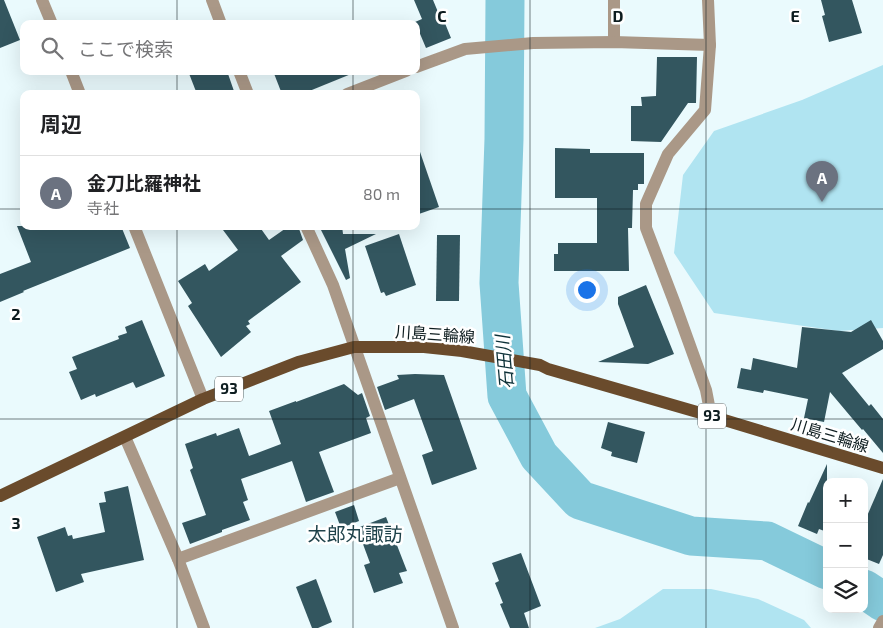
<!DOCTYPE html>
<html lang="ja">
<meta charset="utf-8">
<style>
body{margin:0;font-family:"Exo 2","Noto Sans JP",sans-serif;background:#f6f6f6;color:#202124}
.controls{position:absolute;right:15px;bottom:15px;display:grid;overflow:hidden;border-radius:10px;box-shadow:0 5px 20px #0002}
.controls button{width:45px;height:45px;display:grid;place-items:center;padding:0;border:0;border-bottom:1px solid #e0e0e0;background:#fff;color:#202124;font:25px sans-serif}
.you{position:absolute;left:586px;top:289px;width:18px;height:18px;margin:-12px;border:4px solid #fff;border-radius:50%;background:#1a73e8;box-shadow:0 0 0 8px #1a73e833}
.badge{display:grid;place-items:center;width:32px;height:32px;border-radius:50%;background:#b45309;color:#fff;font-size:16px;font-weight:700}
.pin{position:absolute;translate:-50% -41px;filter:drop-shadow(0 1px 2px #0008)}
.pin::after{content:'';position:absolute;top:26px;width:18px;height:15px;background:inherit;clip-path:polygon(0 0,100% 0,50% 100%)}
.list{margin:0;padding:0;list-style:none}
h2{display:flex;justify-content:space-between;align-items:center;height:65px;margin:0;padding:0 20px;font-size:21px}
h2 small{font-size:16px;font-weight:400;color:#757577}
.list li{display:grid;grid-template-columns:32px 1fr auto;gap:15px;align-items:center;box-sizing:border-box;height:75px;padding:0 20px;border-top:1px solid #e0e0e0}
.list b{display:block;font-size:19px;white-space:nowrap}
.list p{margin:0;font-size:16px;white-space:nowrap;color:#757577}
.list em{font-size:16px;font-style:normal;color:#757577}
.icon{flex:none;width:28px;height:28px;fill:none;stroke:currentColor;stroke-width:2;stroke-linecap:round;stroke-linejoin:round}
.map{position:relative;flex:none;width:883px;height:628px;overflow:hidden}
.search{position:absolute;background:#fff;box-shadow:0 5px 20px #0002;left:20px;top:20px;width:400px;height:55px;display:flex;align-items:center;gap:12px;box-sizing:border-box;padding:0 18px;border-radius:10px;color:#757577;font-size:19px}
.panel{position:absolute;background:#fff;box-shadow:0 5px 20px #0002;left:20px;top:90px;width:400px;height:140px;border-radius:10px}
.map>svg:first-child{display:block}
.green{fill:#b0e4f1}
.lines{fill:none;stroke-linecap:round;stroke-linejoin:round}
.river{stroke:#85cadb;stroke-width:39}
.building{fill:#33565f}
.minor{stroke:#aa9887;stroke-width:12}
.primary{stroke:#6a4b2c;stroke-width:12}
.grid{fill:none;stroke:#0d1c1f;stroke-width:1;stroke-opacity:0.55}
.labels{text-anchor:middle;stroke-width:5;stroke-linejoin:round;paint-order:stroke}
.shield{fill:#fff;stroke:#566062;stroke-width:1}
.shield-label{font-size:15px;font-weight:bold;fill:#0d1c1f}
.street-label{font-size:16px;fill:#0d1c1f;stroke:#fff}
.water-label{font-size:18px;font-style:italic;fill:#0e3138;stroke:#fff}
.quarter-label{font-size:19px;fill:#1f424a;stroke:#fff}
.grid-label{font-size:16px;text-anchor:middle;font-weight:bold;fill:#0d1c1f;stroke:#fff;stroke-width:5;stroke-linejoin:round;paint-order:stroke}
</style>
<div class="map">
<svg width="883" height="628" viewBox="0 0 883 628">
<rect width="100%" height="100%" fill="#eafafd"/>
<g class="green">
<path d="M883,65v263l-44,3 -125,-18 -40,-60 9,-78 31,-44 88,-31z"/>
<path d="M663,589h48l47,10 46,21 7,8h-216l25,-9z"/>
</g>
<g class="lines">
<g class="river">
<path d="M505,0l-1,139 -5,144 8,113 32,60 41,44 111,36 76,5 60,29"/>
<path d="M864,589l19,13"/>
</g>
</g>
<g class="building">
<path d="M0,0h4l16,40 -20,8z"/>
<path d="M414,0h19l5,12 2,-1 11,27 -25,10 -11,-26 7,-3z"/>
<path d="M821,0h31l10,33 -33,9 -7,-26 3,-1z"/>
<path d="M657,57h40l-1,46h-8l-27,39 -30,-1v-35h11l-1,-9 15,-1z"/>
<path d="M188,71h39l8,23h-38z"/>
<path d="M273,71h83v1l-54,22h-20z"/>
<path d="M555,148l35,1v4h54v31h-6v6h-5l-1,38h-4l1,43h-75v-17h4v-11h39v-45h-42z"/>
<path d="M419,149l20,58 -23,8v-65z"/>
<path d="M17,226h104l9,22 -107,43 1,1 -24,10v-28l31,-12z"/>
<path d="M220,226h39l10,14 20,-14h9l5,14 -22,16 20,26 -53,39 2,3 -4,2 5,6 -30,25 -33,-51 4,-3 -14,-22 27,-17 4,7 29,-21z"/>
<path d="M315,226h27l1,8h33l-31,15 5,29 -4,2 -26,-52 -3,2z"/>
<path d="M399,234l17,51 -30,11 -2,-4 -3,1 -16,-47z"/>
<path d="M437,235h23l-1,66h-23z"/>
<path d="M646,285l28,69 -26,10 -50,-2 36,-15 -16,-43v-7z"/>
<path d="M142,320l23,56 -29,12 -3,-6 -37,15 -1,-3 -14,6 -12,-28 8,-3 -5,-12 47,-18 -1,-3 9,-3 -2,-6z"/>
<path d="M871,320l12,21v8l-41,24 27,33 2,-2 12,15v34l-20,-24 -1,1 -32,-38 -6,30 -20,-4 4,-19 -44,-9 -1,3 -26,-5 4,-20 10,2 2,-12 44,10 5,-41 49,5z"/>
<path d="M415,374l29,1 33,94 -45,16 -10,-30 11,-4 -19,-52 -29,11 -8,-23 22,-8 -2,-4z"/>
<path d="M344,384l14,11 4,-2 8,23 -4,2 5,15 -52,19 15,40 -28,10 -14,-41 -51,18 7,21 -5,2 7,18 -28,10v2l-32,12 -8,-21 24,-8 -16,-45 3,-2 -8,-24 31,-11 1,3 22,-8 10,28 32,-12 -12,-33 27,-10v1z"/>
<path d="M608,422l37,10 -8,31 -26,-7 1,-4 -11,-4z"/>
<path d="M827,464v68l-8,-3 -2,5 -19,-8 10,-24 1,1z"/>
<path d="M883,479v76l-4,9 -15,-6v-35z"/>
<path d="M128,486l16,74 -63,14 3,8 -28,10 -19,-55 28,-10 3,9 4,-1 1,4 32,-7 -6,-29 7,-1 -2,-10z"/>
<path d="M354,505l5,16 -18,7 -6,-16z"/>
<path d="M386,517l21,54 -8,2 4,10 -29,10 -10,-28 6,-2 -13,-35z"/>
<path d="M521,553l20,53 -17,7 5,15h-19l-10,-24 3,-1 -8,-20 4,-2 -7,-18z"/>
<path d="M316,579l16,43 -14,6h-6l-16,-41z"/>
</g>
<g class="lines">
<g class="minor">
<path d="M42,0l10,24"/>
<path d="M212,0l9,24"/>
<path d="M708,0l2,45 -5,65 -37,44 -22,50v24l29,76 31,86 5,26"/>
<path d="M614,42v-42"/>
<path d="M416,67l49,-18 68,-6 81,-1 96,3"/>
<path d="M71,71l9,23"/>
<path d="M239,71l9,23"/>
<path d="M347,94l59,-23"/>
<path d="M134,226l69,173"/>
<path d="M306,226l27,59 120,343"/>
<path d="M125,437l53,122 26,69"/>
<path d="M178,559l222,-81"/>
<path d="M879,628l4,-7"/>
</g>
<path class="primary" d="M0,496l203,-97 95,-37 56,-15h70l38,4 78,14 8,4 163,47 172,52"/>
</g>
<path class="grid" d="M177,0v24M353,0v24M530,0v628M706,0v628M177,71v23M353,71v23M0,209h24M416,209h467M177,226v402M353,226v402M0,419h883"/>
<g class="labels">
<g class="shield">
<rect x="215" y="376.5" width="28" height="25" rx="4"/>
<rect x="698" y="403.5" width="28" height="25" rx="4"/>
</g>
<g class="shield-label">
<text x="229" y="394">93</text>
<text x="712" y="421">93</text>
</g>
<g class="street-label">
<text transform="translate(435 334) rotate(4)" y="6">川島三輪線</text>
<text transform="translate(830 435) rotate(17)" y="6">川島三輪線</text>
</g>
<g class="water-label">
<text transform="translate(505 362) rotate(-95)" y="6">石田川</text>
</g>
<g class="quarter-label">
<text x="355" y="541">太郎丸諏訪</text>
</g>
</g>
<g class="grid-label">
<text x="442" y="22">C</text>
<text x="618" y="22">D</text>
<text x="795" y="22">E</text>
<text x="16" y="320">2</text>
<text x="16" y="529">3</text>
</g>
</svg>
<div class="controls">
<button>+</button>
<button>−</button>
<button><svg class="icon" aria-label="layers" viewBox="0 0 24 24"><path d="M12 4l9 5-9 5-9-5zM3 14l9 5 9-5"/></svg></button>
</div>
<div class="you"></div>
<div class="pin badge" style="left:822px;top:202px;background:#6b7280">A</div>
<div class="search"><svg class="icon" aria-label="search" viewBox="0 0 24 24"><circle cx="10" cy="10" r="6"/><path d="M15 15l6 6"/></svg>ここで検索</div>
<section class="panel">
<h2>周辺<small></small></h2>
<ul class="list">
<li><span class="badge" style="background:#6b7280">A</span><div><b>金刀比羅神社</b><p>寺社</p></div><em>80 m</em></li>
</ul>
</section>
</div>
